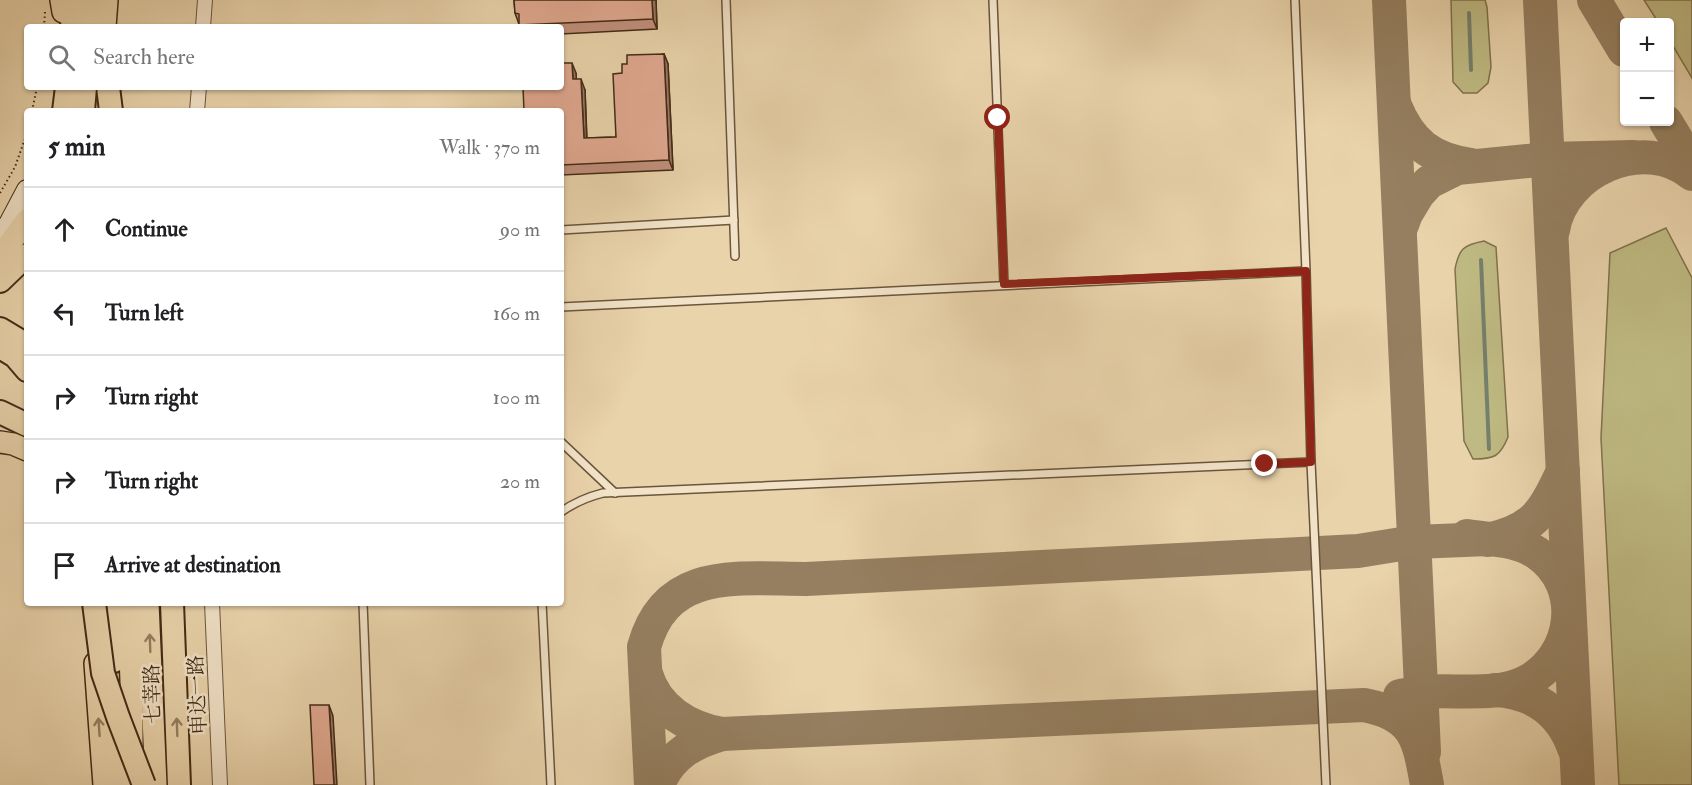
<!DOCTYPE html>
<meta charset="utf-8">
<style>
body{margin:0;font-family:"IM FELL Double Pica","Noto Serif SC",serif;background:#f2f2f2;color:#202124}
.controls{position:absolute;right:18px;top:18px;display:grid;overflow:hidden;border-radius:6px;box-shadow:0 2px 4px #0004}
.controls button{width:54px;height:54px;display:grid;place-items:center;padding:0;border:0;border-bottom:2px solid #e0e0e0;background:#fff;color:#202124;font:30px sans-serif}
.stop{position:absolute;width:18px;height:18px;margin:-14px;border:4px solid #8f2418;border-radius:50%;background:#fff}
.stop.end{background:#8f2418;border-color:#fff;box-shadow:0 2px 6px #0008}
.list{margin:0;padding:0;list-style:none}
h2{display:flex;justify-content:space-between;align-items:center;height:78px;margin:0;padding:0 24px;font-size:26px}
h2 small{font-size:20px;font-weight:400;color:#757577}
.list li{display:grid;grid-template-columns:39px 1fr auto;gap:18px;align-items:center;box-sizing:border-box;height:84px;padding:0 24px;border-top:2px solid #e0e0e0}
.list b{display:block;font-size:22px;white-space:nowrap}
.list em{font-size:20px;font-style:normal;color:#757577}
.icon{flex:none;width:33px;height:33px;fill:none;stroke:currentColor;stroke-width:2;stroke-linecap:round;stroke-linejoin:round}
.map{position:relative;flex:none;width:1692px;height:785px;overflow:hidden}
.search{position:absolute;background:#fff;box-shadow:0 2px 4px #0004;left:24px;top:24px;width:540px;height:66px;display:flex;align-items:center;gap:15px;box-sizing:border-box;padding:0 21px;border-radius:6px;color:#757577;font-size:22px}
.panel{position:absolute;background:#fff;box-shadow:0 2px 4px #0004;left:24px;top:108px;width:540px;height:498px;border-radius:6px}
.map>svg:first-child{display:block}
.green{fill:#bfba83;stroke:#80724c;stroke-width:1.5}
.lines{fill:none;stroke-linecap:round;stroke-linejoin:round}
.stream{stroke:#75806e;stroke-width:4}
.taxiway{stroke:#957f60;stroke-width:34}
.service-casing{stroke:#6b553b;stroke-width:10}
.minor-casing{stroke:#6b553b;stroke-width:16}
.secondary-casing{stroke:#412b16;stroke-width:22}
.primary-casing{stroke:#412b16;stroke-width:24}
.trunk-casing{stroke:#412b16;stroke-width:26}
.path{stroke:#412b16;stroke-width:2;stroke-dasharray:1.5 3;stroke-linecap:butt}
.service{stroke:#f1e2c8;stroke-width:7}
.minor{stroke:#f1e2c8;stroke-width:14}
.secondary{stroke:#f1e2c8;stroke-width:20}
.primary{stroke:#e9d3ab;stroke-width:21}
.trunk{stroke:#e9d3ab;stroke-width:22}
.trunk-bridge-casing{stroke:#412b16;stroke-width:26;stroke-linecap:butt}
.trunk-bridge{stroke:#e9d3ab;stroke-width:22}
.wall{fill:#c1907c;stroke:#412b16;stroke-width:1.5}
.shaded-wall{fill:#9d7665;stroke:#412b16;stroke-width:1.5}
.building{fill:#e0a890;stroke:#412b16;stroke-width:1.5}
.oneway{stroke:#957f60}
.route{stroke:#8f2418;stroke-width:8}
.labels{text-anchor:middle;stroke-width:5;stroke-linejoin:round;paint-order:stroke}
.street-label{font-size:20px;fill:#412b16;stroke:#f1e2c8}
</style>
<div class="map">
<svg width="1692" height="785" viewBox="0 0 1692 785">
<rect width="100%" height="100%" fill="#e9d3ab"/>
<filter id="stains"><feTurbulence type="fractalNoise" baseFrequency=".00333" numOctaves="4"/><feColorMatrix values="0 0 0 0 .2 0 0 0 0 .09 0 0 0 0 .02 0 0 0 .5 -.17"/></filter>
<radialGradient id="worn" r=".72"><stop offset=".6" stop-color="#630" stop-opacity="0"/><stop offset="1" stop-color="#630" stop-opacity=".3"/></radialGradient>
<g class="green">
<path d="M1451,0h34l2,7 4,60 -3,16 -11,10h-14l-10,-11z"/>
<path d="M1644,0h48v78l-22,-37v-19h-12z"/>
<path d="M1666,228l26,50v507h-73l-18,-347 9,-185z"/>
<path d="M1484,241l12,6 12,190c-8,20 -14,22 -35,22l-9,-18 -9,-172c4,-20 8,-24 29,-28z"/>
</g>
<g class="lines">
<g class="stream">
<path d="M1469,13l2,57"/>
<path d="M1481,260l8,189"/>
</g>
<g class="taxiway">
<path d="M1389,0l35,752"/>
<path d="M1540,0l38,785"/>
<path d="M1594,0l30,50"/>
<path d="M1395,106c15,37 36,53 76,59"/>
<path d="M1666,122l26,43"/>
<path d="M1400,230l6,-16 12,-20 11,-12 28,-14 91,-9 85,-2"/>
<path d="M1553,230c9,-59 91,-96 139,-56"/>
<path d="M1488,540c47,-11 55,-27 75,-69"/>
<path d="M646,674c10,35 42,54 76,60l642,-29c52,10 55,35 63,80"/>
<path d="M1495,690c38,2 66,21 79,58"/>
<path d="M1400,696c7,-1 15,-3 22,-4 32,-3 76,5 104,-10 49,-25 59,-96 11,-129 -21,-14 -46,-13 -70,-17"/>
<path d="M651,785l-7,-138c22,-81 95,-68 162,-68l552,-28 56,-9 75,-3"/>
<path d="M658,785c11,-29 35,-43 64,-51"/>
</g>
<g class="service-casing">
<g id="service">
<path d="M726,0l9,256"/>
<path d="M993,0l11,284"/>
<path d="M1295,0l11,271 5,191 15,323"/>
<path d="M561,230l173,-10"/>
<path d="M561,307l745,-36"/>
<path d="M561,442l54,51"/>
<path d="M561,512c14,-10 26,-15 42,-19l708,-31"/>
<path d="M363,603l7,182"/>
<path d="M542,603l9,182"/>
</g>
</g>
<g class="minor-casing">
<g id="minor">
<path d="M203,27l2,-27"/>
<path d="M197,111l2,-24"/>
<path d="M212,603l8,182"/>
</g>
</g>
<g class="secondary-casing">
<path id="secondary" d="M0,236l9,-12 18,-34"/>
</g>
<g class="primary-casing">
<g id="primary">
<path d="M61,0l2,12"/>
<path d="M105,27l2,-27"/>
<path d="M0,442l13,2 14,6"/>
<path d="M128,603l4,105v77"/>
<path d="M148,603l8,182"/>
<path d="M95,663l9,122"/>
<path d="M115,785l2,-25 -1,-43"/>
</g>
</g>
<g class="trunk-casing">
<g id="trunk">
<path d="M72,27l2,-27"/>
<path d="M91,27l3,-27"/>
<path d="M108,87l3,24"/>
<path d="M64,111l3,-24"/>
<path d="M83,111l2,-24"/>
<path d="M0,257l27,-37"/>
<path d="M0,281l27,-26"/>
<path d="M0,329l20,12 7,6"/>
<path d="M0,347l15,9 12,14"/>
<path d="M0,412l27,13"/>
<path d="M111,603l3,58"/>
<path d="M172,603l7,182"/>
</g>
</g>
<g class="path">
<path d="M44,27l1,-15"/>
<path d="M32,111l5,-24"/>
<path d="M0,193l15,-26 12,-34"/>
</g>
<use href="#service" class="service"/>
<use href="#minor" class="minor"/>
<use href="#secondary" class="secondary"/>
<use href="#primary" class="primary"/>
<use href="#trunk" class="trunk"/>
<g class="trunk-bridge-casing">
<path id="trunk-bridge" d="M94,603l9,70 15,44 26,68"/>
</g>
<use href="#trunk-bridge" class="trunk-bridge"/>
</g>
<g class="wall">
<path d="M514,0h142l1,29 -96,5v-7h-41l-5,-14z"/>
<path d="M664,54l4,10 5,106 -112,5v-64l15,-38v6l9,11 2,48 29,-1 6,-64 5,-9z"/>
</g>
<g class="shaded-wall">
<path d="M652,0h4l1,29 -4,-10z"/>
<path d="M664,54l4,10 5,106 -4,-10z"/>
<path d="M572,63l4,10 1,17 -4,-11z"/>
<path d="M581,79l4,11 2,59 -3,-11z"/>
<path d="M329,705l4,11 4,69h-3z"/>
</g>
<g class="building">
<path d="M514,0h138l1,19 -134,6v-11l-4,-1z"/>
<path d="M664,54l5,106 -108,5v-54h-37l-1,-24h38v-24h11l1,16h8l3,59 32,-1 -3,-63 9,-1v-9h5v-9z"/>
<path d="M310,705h19l5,80h-20z"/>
</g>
<defs><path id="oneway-shaft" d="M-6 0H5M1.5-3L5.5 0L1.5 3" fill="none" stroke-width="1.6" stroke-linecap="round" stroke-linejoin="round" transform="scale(1.5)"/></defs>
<g class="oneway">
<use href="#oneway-shaft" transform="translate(150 643) rotate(-92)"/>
<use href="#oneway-shaft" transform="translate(99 727) rotate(-94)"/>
<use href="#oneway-shaft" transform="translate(177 727) rotate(-92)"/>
</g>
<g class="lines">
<path class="route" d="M998,118l6,166 302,-13 5,191 -46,2"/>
</g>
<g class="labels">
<g class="street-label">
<text transform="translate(152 694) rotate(-92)" y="7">七莘路</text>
<text transform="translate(197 695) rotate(-93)" y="7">申达一路</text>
</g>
</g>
<rect width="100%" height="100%" filter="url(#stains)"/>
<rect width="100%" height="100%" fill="url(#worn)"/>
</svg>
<div class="controls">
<button>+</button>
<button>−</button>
</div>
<div class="stop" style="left:998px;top:118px"></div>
<div class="stop end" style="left:1265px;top:464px"></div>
<div class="search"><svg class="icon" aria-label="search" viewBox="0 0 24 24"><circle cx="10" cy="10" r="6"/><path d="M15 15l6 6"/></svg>Search here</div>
<section class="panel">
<h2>5 min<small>Walk · 370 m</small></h2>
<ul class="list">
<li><svg class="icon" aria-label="ahead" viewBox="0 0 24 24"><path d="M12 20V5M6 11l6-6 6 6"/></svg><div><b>Continue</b></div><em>90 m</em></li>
<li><svg class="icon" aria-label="left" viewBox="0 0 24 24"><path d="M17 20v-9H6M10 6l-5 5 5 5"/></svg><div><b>Turn left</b></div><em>160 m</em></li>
<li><svg class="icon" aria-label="right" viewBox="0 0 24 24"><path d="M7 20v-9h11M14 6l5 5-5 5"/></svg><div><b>Turn right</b></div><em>100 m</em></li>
<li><svg class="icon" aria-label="right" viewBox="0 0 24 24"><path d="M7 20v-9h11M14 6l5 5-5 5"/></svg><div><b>Turn right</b></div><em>20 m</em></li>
<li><svg class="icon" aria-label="arrive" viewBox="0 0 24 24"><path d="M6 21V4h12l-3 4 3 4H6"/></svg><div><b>Arrive at destination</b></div></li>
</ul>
</section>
</div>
